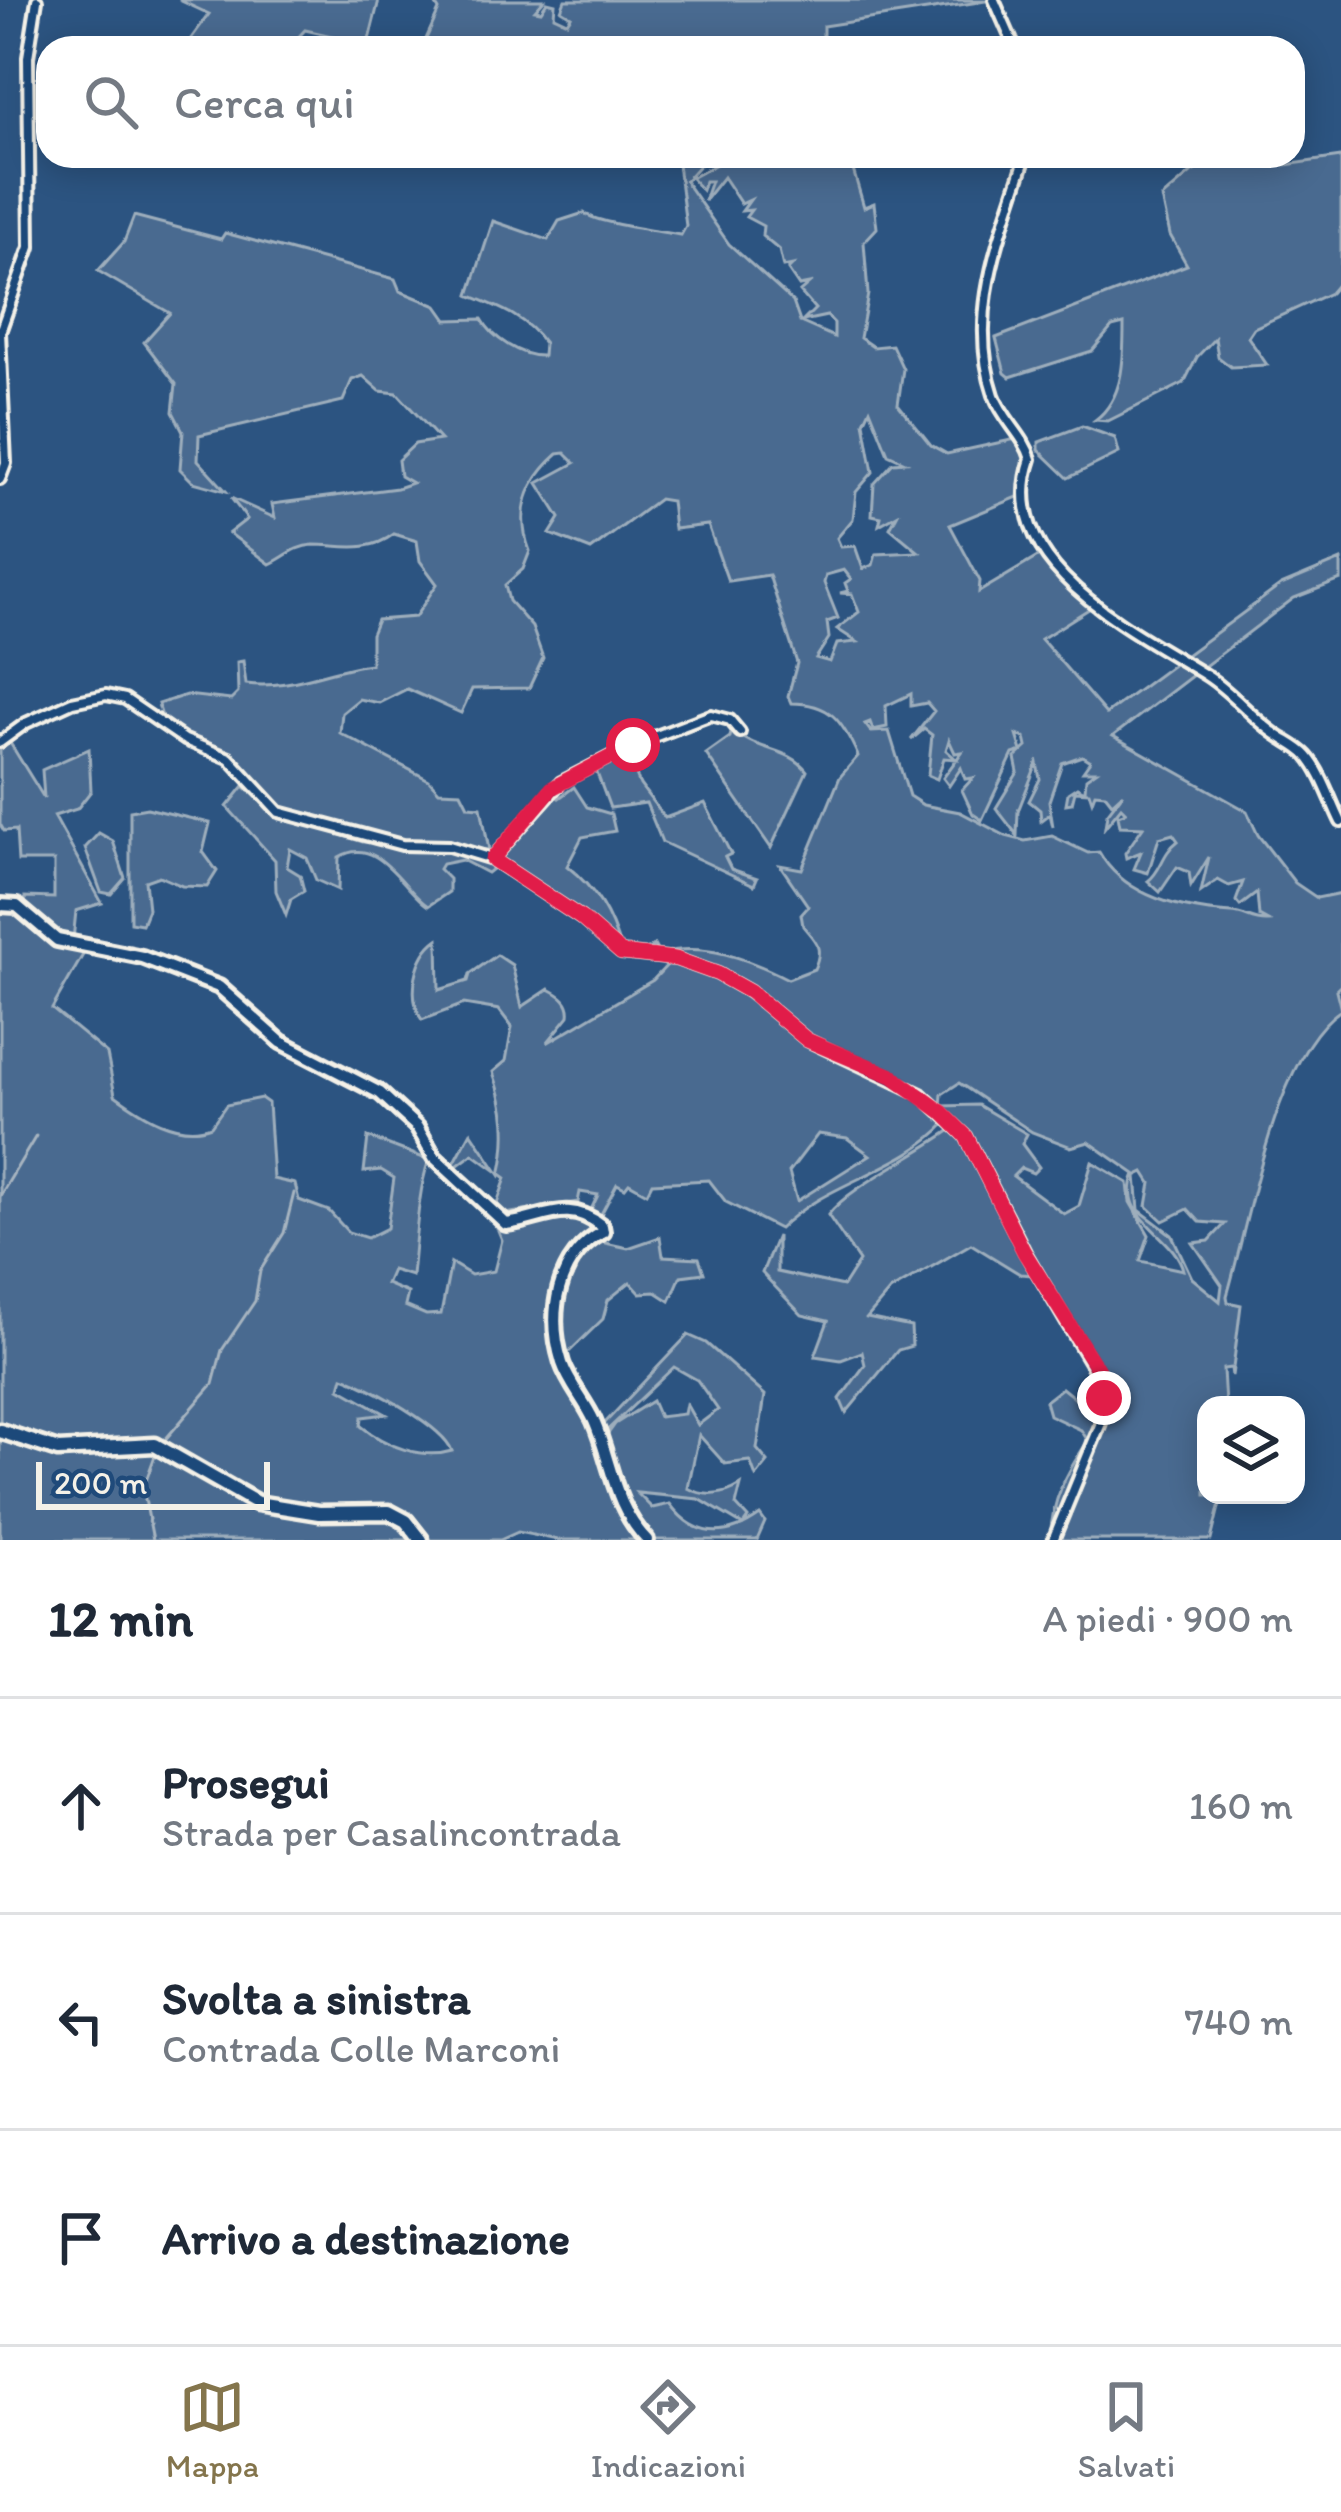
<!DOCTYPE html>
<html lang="it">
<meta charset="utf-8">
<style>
body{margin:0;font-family:Itim,sans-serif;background:#f2f2f3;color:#1f2937}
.controls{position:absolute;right:36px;bottom:36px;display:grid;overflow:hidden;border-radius:24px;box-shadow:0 6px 30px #0003}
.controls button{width:108px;height:108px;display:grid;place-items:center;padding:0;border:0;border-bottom:3px solid #e0e1e3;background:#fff;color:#1f2937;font:60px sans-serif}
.scale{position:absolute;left:36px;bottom:30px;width:234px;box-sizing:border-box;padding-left:12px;border:6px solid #f4f1e8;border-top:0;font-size:33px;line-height:42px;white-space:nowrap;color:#f4f1e8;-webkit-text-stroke:9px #1f4a7a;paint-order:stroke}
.stop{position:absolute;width:36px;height:36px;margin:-27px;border:9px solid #e11d48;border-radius:50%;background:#fff}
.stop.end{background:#e11d48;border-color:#fff;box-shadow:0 3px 12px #0008}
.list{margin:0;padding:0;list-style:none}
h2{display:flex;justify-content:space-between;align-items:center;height:156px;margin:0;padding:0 48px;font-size:51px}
h2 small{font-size:39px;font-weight:400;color:#747a83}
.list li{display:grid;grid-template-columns:78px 1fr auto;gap:36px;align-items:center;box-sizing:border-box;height:216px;padding:0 48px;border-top:3px solid #e0e1e3}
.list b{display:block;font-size:45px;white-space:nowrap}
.list p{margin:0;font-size:39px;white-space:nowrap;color:#747a83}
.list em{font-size:39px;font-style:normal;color:#747a83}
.icon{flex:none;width:66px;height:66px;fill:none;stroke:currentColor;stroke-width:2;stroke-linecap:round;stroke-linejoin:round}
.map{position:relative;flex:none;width:1341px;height:1540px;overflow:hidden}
.search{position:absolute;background:#fff;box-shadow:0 6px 30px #0003;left:36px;right:36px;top:36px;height:132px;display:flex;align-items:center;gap:30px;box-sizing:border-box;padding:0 42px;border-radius:36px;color:#747a83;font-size:45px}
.sheet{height:804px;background:#fff}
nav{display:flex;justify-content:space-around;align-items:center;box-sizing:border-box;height:168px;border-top:3px solid #e0e1e3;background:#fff;font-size:33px;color:#747a83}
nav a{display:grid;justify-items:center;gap:6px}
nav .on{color:#84754c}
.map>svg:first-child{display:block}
.green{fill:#496b90;stroke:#9eaebc;stroke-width:3;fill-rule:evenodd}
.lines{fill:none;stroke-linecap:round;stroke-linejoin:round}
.stream{stroke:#a7b4c0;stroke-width:3}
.minor-casing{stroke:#f4f1e8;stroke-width:16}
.tertiary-casing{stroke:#f4f1e8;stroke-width:20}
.secondary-casing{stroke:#f4f1e8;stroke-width:21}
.minor{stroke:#1f4a7a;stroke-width:8}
.tertiary{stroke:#1f4a7a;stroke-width:10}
.secondary{stroke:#1f4a7a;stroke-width:12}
.route{stroke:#e11d48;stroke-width:15}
</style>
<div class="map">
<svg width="1341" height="1540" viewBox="0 0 1341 1540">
<rect width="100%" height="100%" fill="#2c5481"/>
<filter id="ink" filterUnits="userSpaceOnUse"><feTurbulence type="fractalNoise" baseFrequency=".00833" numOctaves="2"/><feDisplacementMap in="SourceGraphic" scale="24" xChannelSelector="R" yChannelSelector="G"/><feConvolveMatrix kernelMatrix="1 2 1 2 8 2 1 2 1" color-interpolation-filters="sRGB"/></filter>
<g filter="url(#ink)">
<g class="green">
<path d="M179,0h200l-11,44 -63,-14 -17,18h-54l-44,-8 19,-26z"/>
<path d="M433,0h111l-9,10 6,1 6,-9 8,2 -1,12 13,6 4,-6 -10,-6 4,-10h427l-169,26v22h-97l-9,-5 2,5h-297l17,-38z"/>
<path d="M666,156h53l-16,5 -18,20 44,63 64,58 7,20 34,15v-14l-7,-7 -24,5 12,-12 -15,-17 9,-8 -10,2 -11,-16 5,-5 -10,2 -4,-17 -17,-14 1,-10 -17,-9 5,-7 -9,1 8,-11 -9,4 -18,-27 -19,24 7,-20h-6l-3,9 -11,-12 40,-22h118l15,51 10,-4 3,25 -13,14 4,52 -8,44 13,9 19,-2 11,24 -5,35 33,41 16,9 69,-15c15,22 5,32 2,58l-68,28 30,56 -1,11 62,-37 51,52 -51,32 65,75 175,-129 60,-25v20l-47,18 -181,138 134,75 11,24 37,48 22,15 24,-5v92l-5,5 5,20c-66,44 -91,208 -114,286l1,6 13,3 -9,71 -1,-8 -8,1 2,36h-19v90h16l-11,45h-156l44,-105 5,-51 -146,-261c-25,-23 -53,-45 -84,-59 -23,-9 -49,-15 -69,-29 -66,-43 -78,-75 -164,-80l13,-10 5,9c44,-13 90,5 129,25l26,-10c10,-22 2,-27 -11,-43l-2,-12 7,-8 -28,-41 22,4 38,-92 18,-21c-16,-36 -28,-53 -67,-53l-3,-7 9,-33 -28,-88 -41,6 -20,-56 -34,4 -3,-28 -12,-2 -68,51 -41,-16 10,-16 -22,-35 37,-20 -10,-10 -7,1c-31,27 -43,58 -28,97l-7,18 -18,16 4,16 23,26 11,31 -14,30 -57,1 -11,24 -54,-24 -28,14 -20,-4 -17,14 -2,20 89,47 10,11 22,1 7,14 13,1 8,43 -89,-8 -118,-31 -45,-49 -53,-25 -21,-17 -5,-16 28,-9 45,5 7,-7 -1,-31 6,-1 3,23c46,6 81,-15 125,-20v-30l6,-14 38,-3 22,-33 -17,-23 -3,-20 -23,-7c-27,20 -52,11 -81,11 -18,1 -28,12 -43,19l-41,-31 18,-14 -16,-21 44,20 -3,-14 125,-16 15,-5 -12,-7 -2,-16 17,-16 25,-4 -43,-47 -17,-2 -17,-15 -11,4 -9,21 -144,34 -1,25 28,31 -33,-9 -13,-13 3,-38 -10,-19 3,-28 -32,-42 26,-29 -72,-42 26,-29 10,-26 87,23 4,-6 170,46 5,12 37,15 10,14 35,-1c10,19 39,38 61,37l1,-13c-19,-27 -46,-36 -75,-48l24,-74 55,19 11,-19 25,-8c15,11 74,18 97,22l5,-9 -8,-62zM870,409l18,45 17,8 -12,1 -19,21 -2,31 9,2 -2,8 18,-10 -7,13 29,24 -43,2 -3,11 -10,4 -8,-23 -14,1 -4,-9 16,-19 3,-27 17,-20 -9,-50zM844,570l7,9 -6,4 3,8 -8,2 12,1 7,18 -22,17 20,13 -20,2 -7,18 -14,-4 13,-20 -2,-16 11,-4 -14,-35 2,-8zM911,694v12l16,-3 7,8 -23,29 13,-11 8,6 -4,40 9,4 7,-21 12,1 -10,-9 3,-10 6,13 7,-1 -19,26 6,8 12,-18 4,11 8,-1 -11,12 11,24 9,6 31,-66 9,-3 -5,-16 8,3 2,9 -12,11 3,14 -22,36 21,27 1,-24 19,-48 3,16 -11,22 11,9 1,11 9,-7 3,13 -4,-26 13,-38 20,-7 8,5 -7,10h13l-10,7 -1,13 -8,-4 -9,6 -2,11 6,-1 3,-12 14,1 3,9 3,-8 10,1 7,9 11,-10 -16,21 -2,13 16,-20 5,5 -8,3 2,11 23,1 -18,26 1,5 15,-6 -7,17 14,4 11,-35 14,-4 5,7c-17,13 -16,30 -30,40l12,11 17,-25 12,5 2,14 18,-29 -8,35 17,-12 11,6 14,-4 -7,19 4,5 17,-13 2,23 9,5c-15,1 -24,-8 -36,-8 -48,-3 -107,-15 -133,-61l-11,1 -36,-17 -27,5 -19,-5 -46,-24 -37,-7 -14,-9 -20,-65 -18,1 -6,-8 5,-2 3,8 14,-3 -1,-21zM959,1083l73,49 39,15 18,-5 46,32c-19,45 40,60 48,96l-43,-9 9,-26 -19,-33 -2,-19 -36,-21 -13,44 -15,8 -51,-38 8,-8 12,5 6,-6 -17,-23 5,-10 -49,-29 -37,1 1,-12zM1144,1172l7,11 -4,23 16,15 25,-12 12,13 25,2 -16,17 -16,2 29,42 -2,16 -28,-23 -20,-43 -33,-25 -3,-34z"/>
<path d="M1224,156h40l15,10 62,-9v123l-11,13 -76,35 -6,9 19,28 -36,2 -13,-10 -3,-19 -18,19 -13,26 -76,38 -13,-1c29,-21 29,-62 29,-96l-12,3 -20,24 -82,26 -5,-4 -9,-35 191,-73 -17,-30 -8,-37 30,-26z"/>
<path d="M1082,426l33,12 4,15 -51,25 -29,-28v-8z"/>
<path d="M732,728c21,24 57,18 75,43l-36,77 -65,-94 24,-17z"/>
<path d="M7,738l37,60 -2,-28 47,-21 2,42 -14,18 -23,7 48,87 -26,8 -3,29 -16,-3 -31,-28 -1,-12 29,1v-37h-36l-2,-31 -12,1 -4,-7v-79z"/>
<path d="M626,750l14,35 25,33 40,-15 26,51 -6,3 6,12 26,9 -3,7 -92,-43 -16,-39 -36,5 -16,-43z"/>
<path d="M244,786l33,29 86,27 92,7 41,17 -9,7 -25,-13 -20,4 -3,5 10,10v13l-21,14c-26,-17 -49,-72 -89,-49l-1,33 -22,-10 -9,-22 -17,-9 -3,18 13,8 4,16 -13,8 -5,16 -10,-24 -1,-31 -48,-53z"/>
<path d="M574,787l13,20 24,7 4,17 -33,6 -15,29c29,23 44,49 54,85l-121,-93 52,-66 7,6z"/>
<path d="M147,808l63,15 -7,29 14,19 -10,16 -25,-1 -23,-10 -14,5 3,28 -6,15 -12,-2v-111z"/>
<path d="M99,833l14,8 12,37 -14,16 -10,-2 -16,-44z"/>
<path d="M0,908l27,9 22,24 35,12 -32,56 55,45 8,41c26,19 63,44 96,31l15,-21 35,-7 7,5 5,76 22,5 4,16 30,11 19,21 19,6 20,-10 7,-50 -13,-8 -17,2 4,-35 61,23c-11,30 -13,78 -17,116l-20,-6 -6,14 22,9 -3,13 21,9 15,-1 10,-51 20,12 23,-4 8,-31 -7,-17 11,3 68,-12 24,15c-79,59 -34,130 -6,202 15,37 19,84 52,109h-86l-40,-8 -18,8h-74l-36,-32 -71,1 -60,-10 -104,-58 -96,5 -59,-19zM343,1377c26,9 101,50 109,74 -30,9 -67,-5 -91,-25l1,-9 24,-3 -46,-26z"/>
<path d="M438,939l1,51 29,-9 2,-7 27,-19 15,10 10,42 27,-18c12,6 22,13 20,27l-22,27 106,-63 18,-19 46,15 90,68 101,45 40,32c-46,51 -121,60 -169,108l-53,-27 -17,-22 -57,3 -5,10 -18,-10 -4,5 -8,-4 -18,34 -10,-4 9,-19 -18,-3 -2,10 -73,12 -10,-5 11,-31 -33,-24 -23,17 21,-39 29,43c9,-37 6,-68 -7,-103l13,-11 6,-34 -13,-17 -35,-6 -42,16c-15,-24 -7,-65 16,-81zM818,1134l29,4 23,17 -73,46 -8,-29z"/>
<path d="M955,1127l79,148 -14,-1 -49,-30 -81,47 -23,27 44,9 1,19 -14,4 -52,63 -6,-14 25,-34 -3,-13 -21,8 -26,-4 13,-35 -26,-6 -40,-42 15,-37v36l66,14 16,-25 -31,-46c23,-30 91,-60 127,-88z"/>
<path d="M604,1237l1,6 23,5 32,-11 3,19 36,2 5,15 -23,3 -11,25 -14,-9 -16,1 -10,-11 -22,18 -5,19 -37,36 38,69 84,-89 18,8 59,52 -8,54 11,13 -12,15 -6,-16 -25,3 -26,-29 -11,53c18,10 37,7 53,-3l-5,20 12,13 -5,7 -44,-26 -62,-6 15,15 18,-4c25,34 55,36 90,11l5,7 -8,18h-105l-14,-13 -36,-85 13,-18 37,-23 7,16 25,-3 2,-10 12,21 20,-15 -21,-30 -23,-13 -73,69c-30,-57 -79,-164 3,-199z"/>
<path d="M1062,1388l25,20 12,-11 2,13 -51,130c2,-41 15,-65 38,-99l-7,-11 -32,-15 -4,-14z"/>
<path d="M0,1435l61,20 90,-4 59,35 74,29h100l28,25h-412z"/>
</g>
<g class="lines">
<g class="stream">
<path d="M0,1196l36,-60"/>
<path d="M163,1442l50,-58 9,-34 33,-49 5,-30 24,-38 10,-40"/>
<path d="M153,1540l-10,-51 13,-36"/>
</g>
<g class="minor-casing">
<g id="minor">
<path d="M994,0l21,48"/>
<path d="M1026,156c-24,78 -60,156 -32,239 9,25 30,40 37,64 -37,107 106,173 176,217 26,17 45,42 70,59 10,7 22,12 30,21 15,17 24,46 34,66"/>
<path d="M0,479l6,-16 -6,-131 30,-85 -2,-190 9,-57"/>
<path d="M0,742l26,-19 46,-21 34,-7 19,4 60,41 44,18 50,54 123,33 47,1 43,13 89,59 40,35 55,6 42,15 32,18 57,48 114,54 45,42 59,116 78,133 -2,38 -48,117"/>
<path d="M492,859l69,-77 72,-37 78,-30 19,5 10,12"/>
</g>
</g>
<g class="tertiary-casing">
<path id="tertiary" d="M0,905l17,1 40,34 85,17 77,30 62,55 99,51 37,34 17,30 72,67c39,-5 61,-26 96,2l1,6c-47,25 -56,83 -41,131 7,21 23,38 32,58 18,42 19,84 53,119"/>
</g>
<g class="secondary-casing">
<path id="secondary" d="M0,1431l58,19 97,-5 102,58 62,10 70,-1 17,9 15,19"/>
</g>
<use href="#minor" class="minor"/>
<use href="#tertiary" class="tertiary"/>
<use href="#secondary" class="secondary"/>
</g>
</g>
<g class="lines" filter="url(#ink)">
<path class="route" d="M633,745l-81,43 -60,71 89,59 40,35 55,6 42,15 32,18 57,48 85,36 50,36 24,24 58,116 74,118 6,28"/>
</g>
</svg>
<div class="controls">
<button><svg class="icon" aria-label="layers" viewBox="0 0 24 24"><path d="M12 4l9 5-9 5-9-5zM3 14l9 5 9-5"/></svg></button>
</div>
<div class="scale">200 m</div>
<div class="stop" style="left:633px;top:745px"></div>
<div class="stop end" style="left:1104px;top:1398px"></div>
<div class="search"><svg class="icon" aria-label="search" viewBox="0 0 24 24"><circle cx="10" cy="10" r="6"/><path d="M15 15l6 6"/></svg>Cerca qui</div>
</div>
<section class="sheet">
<h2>12 min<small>A piedi · 900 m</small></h2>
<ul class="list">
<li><svg class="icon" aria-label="ahead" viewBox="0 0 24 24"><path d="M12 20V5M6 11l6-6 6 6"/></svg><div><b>Prosegui</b><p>Strada per Casalincontrada</p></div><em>160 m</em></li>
<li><svg class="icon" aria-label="left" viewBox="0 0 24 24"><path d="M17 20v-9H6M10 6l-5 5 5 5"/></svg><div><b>Svolta a sinistra</b><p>Contrada Colle Marconi</p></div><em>740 m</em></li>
<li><svg class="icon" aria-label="arrive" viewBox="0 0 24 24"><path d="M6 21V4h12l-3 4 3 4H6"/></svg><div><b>Arrivo a destinazione</b></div></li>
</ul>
</section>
<nav>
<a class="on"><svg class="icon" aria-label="map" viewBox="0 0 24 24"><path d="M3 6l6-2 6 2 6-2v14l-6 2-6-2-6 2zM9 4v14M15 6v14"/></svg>Mappa</a>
<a><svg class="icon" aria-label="directions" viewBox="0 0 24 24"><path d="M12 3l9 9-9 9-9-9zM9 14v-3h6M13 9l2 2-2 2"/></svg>Indicazioni</a>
<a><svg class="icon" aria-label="saved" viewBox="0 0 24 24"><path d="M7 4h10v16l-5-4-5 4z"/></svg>Salvati</a>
</nav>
